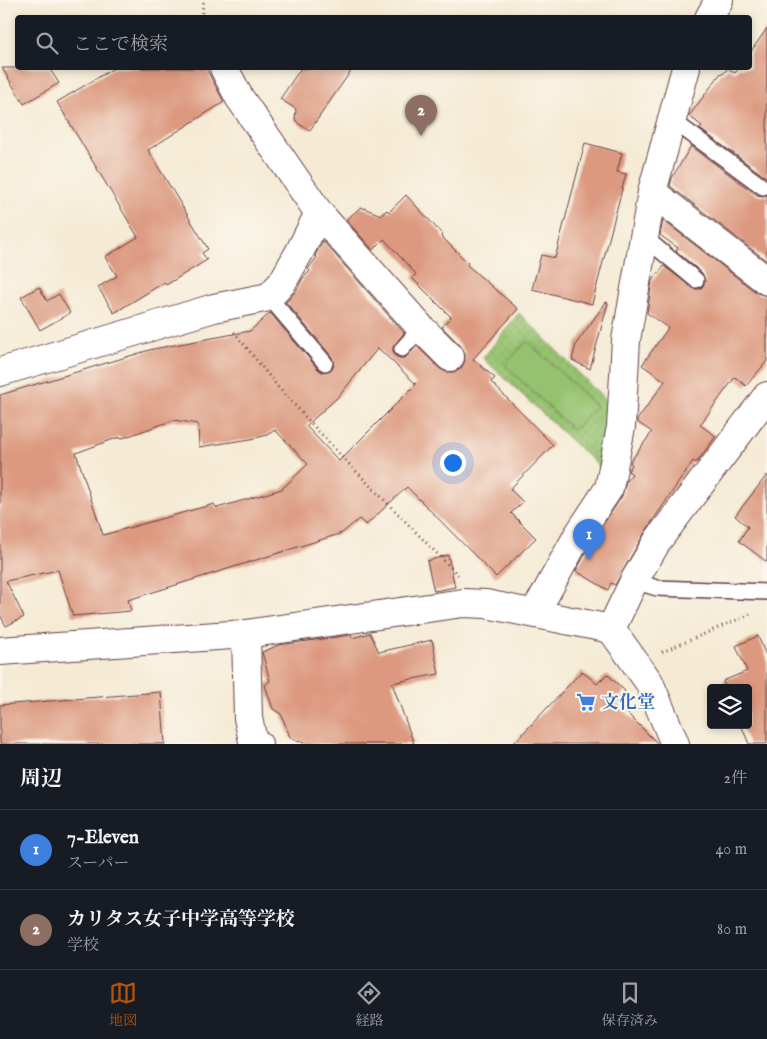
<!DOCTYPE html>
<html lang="ja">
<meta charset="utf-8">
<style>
body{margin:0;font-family:"IM FELL English","Noto Serif JP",serif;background:#20242c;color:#f1f3f6}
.controls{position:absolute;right:15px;bottom:15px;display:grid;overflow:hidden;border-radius:5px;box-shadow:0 2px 8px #0003}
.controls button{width:45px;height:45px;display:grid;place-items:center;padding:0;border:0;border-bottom:1px solid #363941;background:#171b24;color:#f1f3f6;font:25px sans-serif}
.you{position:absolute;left:452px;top:462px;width:18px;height:18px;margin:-12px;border:4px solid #fff;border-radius:50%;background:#1a73e8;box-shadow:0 0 0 8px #1a73e833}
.badge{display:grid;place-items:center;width:32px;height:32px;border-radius:50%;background:#b45309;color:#fff;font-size:16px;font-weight:700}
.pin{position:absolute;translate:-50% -41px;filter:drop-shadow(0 1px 2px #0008)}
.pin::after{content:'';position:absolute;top:26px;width:18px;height:15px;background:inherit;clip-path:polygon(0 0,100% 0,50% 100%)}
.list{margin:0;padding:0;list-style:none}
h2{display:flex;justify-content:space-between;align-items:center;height:65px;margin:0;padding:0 20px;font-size:21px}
h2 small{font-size:16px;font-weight:400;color:#9ea1a6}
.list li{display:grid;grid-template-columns:32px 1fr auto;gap:15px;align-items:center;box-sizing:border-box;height:80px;padding:0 20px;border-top:1px solid #363941}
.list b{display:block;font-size:19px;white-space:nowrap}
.list p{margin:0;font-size:16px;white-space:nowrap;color:#9ea1a6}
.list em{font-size:16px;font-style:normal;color:#9ea1a6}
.icon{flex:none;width:28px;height:28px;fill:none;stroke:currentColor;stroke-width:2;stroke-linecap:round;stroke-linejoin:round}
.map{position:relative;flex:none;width:767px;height:744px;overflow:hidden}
.search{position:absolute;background:#171b24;box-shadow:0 2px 8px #0003;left:15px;right:15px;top:15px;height:55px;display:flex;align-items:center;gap:12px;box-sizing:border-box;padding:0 18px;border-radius:5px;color:#9ea1a6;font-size:19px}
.sheet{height:225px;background:#171b24}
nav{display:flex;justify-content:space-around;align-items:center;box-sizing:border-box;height:70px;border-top:1px solid #363941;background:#171b24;font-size:14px;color:#9ea1a6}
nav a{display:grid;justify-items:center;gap:2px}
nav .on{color:#b45309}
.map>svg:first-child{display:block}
.park{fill:url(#park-dots);stroke:#70704d}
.pitch{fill:#95c26f;stroke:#70704d}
.building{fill:#dc997f;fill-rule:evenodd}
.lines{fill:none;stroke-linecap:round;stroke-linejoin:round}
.lane-casing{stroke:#643e44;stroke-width:18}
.street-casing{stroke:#643e44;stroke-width:30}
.path{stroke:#643e44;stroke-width:3;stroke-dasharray:1 4;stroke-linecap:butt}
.lane{stroke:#fff;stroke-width:15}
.street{stroke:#fff;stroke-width:28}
.labels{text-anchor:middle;stroke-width:4;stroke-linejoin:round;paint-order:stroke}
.shop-label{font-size:18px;font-weight:bold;fill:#366cbe;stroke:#fbf7ec;text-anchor:start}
</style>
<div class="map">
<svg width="767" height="744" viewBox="0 0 767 744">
<defs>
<pattern id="park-dots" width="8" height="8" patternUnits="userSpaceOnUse" patternTransform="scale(1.25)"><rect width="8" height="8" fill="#95c26f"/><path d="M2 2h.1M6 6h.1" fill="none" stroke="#82a660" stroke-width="1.8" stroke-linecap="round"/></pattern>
</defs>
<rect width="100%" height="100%" fill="#fbf7ec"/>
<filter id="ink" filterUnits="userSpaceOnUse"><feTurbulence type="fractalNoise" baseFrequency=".02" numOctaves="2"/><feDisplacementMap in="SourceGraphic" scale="10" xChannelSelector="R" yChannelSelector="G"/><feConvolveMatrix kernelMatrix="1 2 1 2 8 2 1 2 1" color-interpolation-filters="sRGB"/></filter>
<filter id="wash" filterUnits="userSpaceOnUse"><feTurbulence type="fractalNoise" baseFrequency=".0096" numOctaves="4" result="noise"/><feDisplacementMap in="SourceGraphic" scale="20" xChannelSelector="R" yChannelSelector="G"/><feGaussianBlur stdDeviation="1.12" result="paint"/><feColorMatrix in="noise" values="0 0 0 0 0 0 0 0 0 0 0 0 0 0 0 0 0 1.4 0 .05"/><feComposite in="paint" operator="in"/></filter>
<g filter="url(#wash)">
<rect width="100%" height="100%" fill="#f5ebd5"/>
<path class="park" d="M519,313l91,91 -5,68 -122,-114z"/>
<path class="pitch" d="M527,341l69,65 -23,24 -68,-65z"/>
<g id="blocks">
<g class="building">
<path d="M767,28v150l-67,-49 2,-3 -13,-10 32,-43 2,1 5,-6 7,5 4,-5h11v-15z"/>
<path d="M2,68h47l10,15 -35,21z"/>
<path d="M114,68h92l18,34 -76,48 60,99 -6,4 5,7 -41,25 -1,-3 -51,31 -16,-26 19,-11 -12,-19 33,-20 -81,-135z"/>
<path d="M301,68h52l-43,62 -10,-5 -5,-5 1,-11 -16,-10z"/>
<path d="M585,143l37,10 -5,19 9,2 -34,130 -60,-15 9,-34 14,3z"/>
<path d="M691,146l66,49 5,1 5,-1v66l-97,-75 2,-8z"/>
<path d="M406,195l36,39 -1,2 27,27 -1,2 51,44 -45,50 22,19 -4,4 62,63 -43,44 13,13 -12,11 25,25 -40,39 -89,-90 -41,38 -7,-6 -17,14 -9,3 -205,64 3,11 -58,5 -15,-46 -52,11 18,36 -18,9 -6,-11v-220l153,-46 97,-18 20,-18 48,56 4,3 9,-2 3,-4 -2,-9 -46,-55 10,-11 7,-13 7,-7 -2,-2 9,-12 -2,-2 8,-14 81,92 -11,14v4l2,5 5,2h5l12,-12 22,22 7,4h8l7,-4 4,-7v-8l-4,-7 -19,-19 9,-10 -39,-39 4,-4 -32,-35 -11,11 -27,-30 15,-13 20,8 6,-5 2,2zM378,348l38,36 -77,77 -33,-35 32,-29zM174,420l24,4 1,23 52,-8 16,-4 8,-5 33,34 -26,25 -65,19 -3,-4 -111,31 -27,-82 43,-16 1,2z"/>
<path d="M663,220l94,73 10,3v65l-21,25 -11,-9 -35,48 16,11 -20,27 -3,-2 -48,71 -30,53 -4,-2 -3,7 -32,-19 15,-28 31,-47 4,-15 6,-7 -4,-3 4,-6 -2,-3 22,-30 -15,-10v-2l28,-39 -23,-16 26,-37 -21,-15 5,-32 12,-15 30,23h6l3,-3 2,-5 -3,-8 -26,-22 2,-3 -18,-13z"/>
<path d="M39,287l8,14 12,-7 11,19 -30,17 -19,-33z"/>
<path d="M606,302l2,1 -18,66 -18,-9 4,-16z"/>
<path d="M767,475v87l-28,-21 9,-14 -13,-11z"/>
<path d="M448,555l7,32 -21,4 -7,-30z"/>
<path d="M370,633l9,19 53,-12 7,34 -47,9 22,61h-108l-16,-7 -9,-23 -8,-5 -8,-24 5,-4 -8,-29 17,-7 72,-10 1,3z"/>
<path d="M758,636l9,22v86h-18l-8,-19h7v-37h-23l-2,-7 24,-10 -11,-25z"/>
<path d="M582,671l15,13 10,-10 18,17 -9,11 42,42h-145z"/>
<path d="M161,692l4,52h-165v-39z"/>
</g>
</g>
</g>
<g filter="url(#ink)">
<use href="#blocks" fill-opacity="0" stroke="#643e44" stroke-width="1"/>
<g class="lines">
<g class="lane-casing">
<g id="lane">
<path d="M672,120l91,67"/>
<path d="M644,237l52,43"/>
<path d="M269,297l56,66"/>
<path d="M402,349l19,-21"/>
<path d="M634,581l23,7 110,4"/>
</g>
</g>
<g class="street-casing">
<g id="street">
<path d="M709,18l10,-18"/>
<path d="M224,68l15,29 80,116 102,115 29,29"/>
<path d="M652,192l115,89"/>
<path d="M0,372l214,-64 55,-11 13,-14 18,-32 19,-38"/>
<path d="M534,613l12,-20 32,-58 31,-47 12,-61 5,-87 26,-148 34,-124"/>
<path d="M611,629l23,-48 24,-41 109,-144"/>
<path d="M246,634l2,84 5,23 5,3"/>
<path d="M0,651l246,-17 217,-31 23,1 125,25 38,53 26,62"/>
</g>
</g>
<g class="path">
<path d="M201,18l3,-18"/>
<path d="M234,332l44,55 67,73 113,115"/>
<path d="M662,652l91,-39"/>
</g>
<use href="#lane" class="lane"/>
<use href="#street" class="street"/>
</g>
</g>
<defs>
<g id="supermarket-bare" transform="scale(1.5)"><path d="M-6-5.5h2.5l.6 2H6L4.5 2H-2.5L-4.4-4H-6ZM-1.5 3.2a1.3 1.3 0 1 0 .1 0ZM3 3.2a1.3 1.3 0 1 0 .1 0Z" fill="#3f7fe0" stroke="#fbf7ec" stroke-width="2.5" paint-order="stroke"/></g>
</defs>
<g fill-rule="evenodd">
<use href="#supermarket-bare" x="586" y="702"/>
</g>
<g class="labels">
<g class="shop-label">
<text x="601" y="708">文化堂</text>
</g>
</g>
</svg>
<div class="controls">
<button><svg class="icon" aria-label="layers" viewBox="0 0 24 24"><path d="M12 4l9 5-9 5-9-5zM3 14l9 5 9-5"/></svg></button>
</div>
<div class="you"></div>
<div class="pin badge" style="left:589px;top:560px;background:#3f7fe0">1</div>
<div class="pin badge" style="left:421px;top:136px;background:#8d6e63">2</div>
<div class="search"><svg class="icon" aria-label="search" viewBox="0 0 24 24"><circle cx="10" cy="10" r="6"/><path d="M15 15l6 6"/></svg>ここで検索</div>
</div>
<section class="sheet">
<h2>周辺<small>2件</small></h2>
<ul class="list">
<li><span class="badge" style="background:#3f7fe0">1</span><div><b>7-Eleven</b><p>スーパー</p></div><em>40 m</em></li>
<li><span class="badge" style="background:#8d6e63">2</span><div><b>カリタス女子中学高等学校</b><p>学校</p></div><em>80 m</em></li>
</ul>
</section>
<nav>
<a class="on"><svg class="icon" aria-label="map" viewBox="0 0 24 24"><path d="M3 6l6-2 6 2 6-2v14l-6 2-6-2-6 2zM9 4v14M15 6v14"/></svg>地図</a>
<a><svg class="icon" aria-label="directions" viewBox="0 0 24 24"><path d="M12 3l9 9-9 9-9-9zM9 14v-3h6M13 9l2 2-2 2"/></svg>経路</a>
<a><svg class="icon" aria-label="saved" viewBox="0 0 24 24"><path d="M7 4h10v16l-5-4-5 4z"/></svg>保存済み</a>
</nav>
